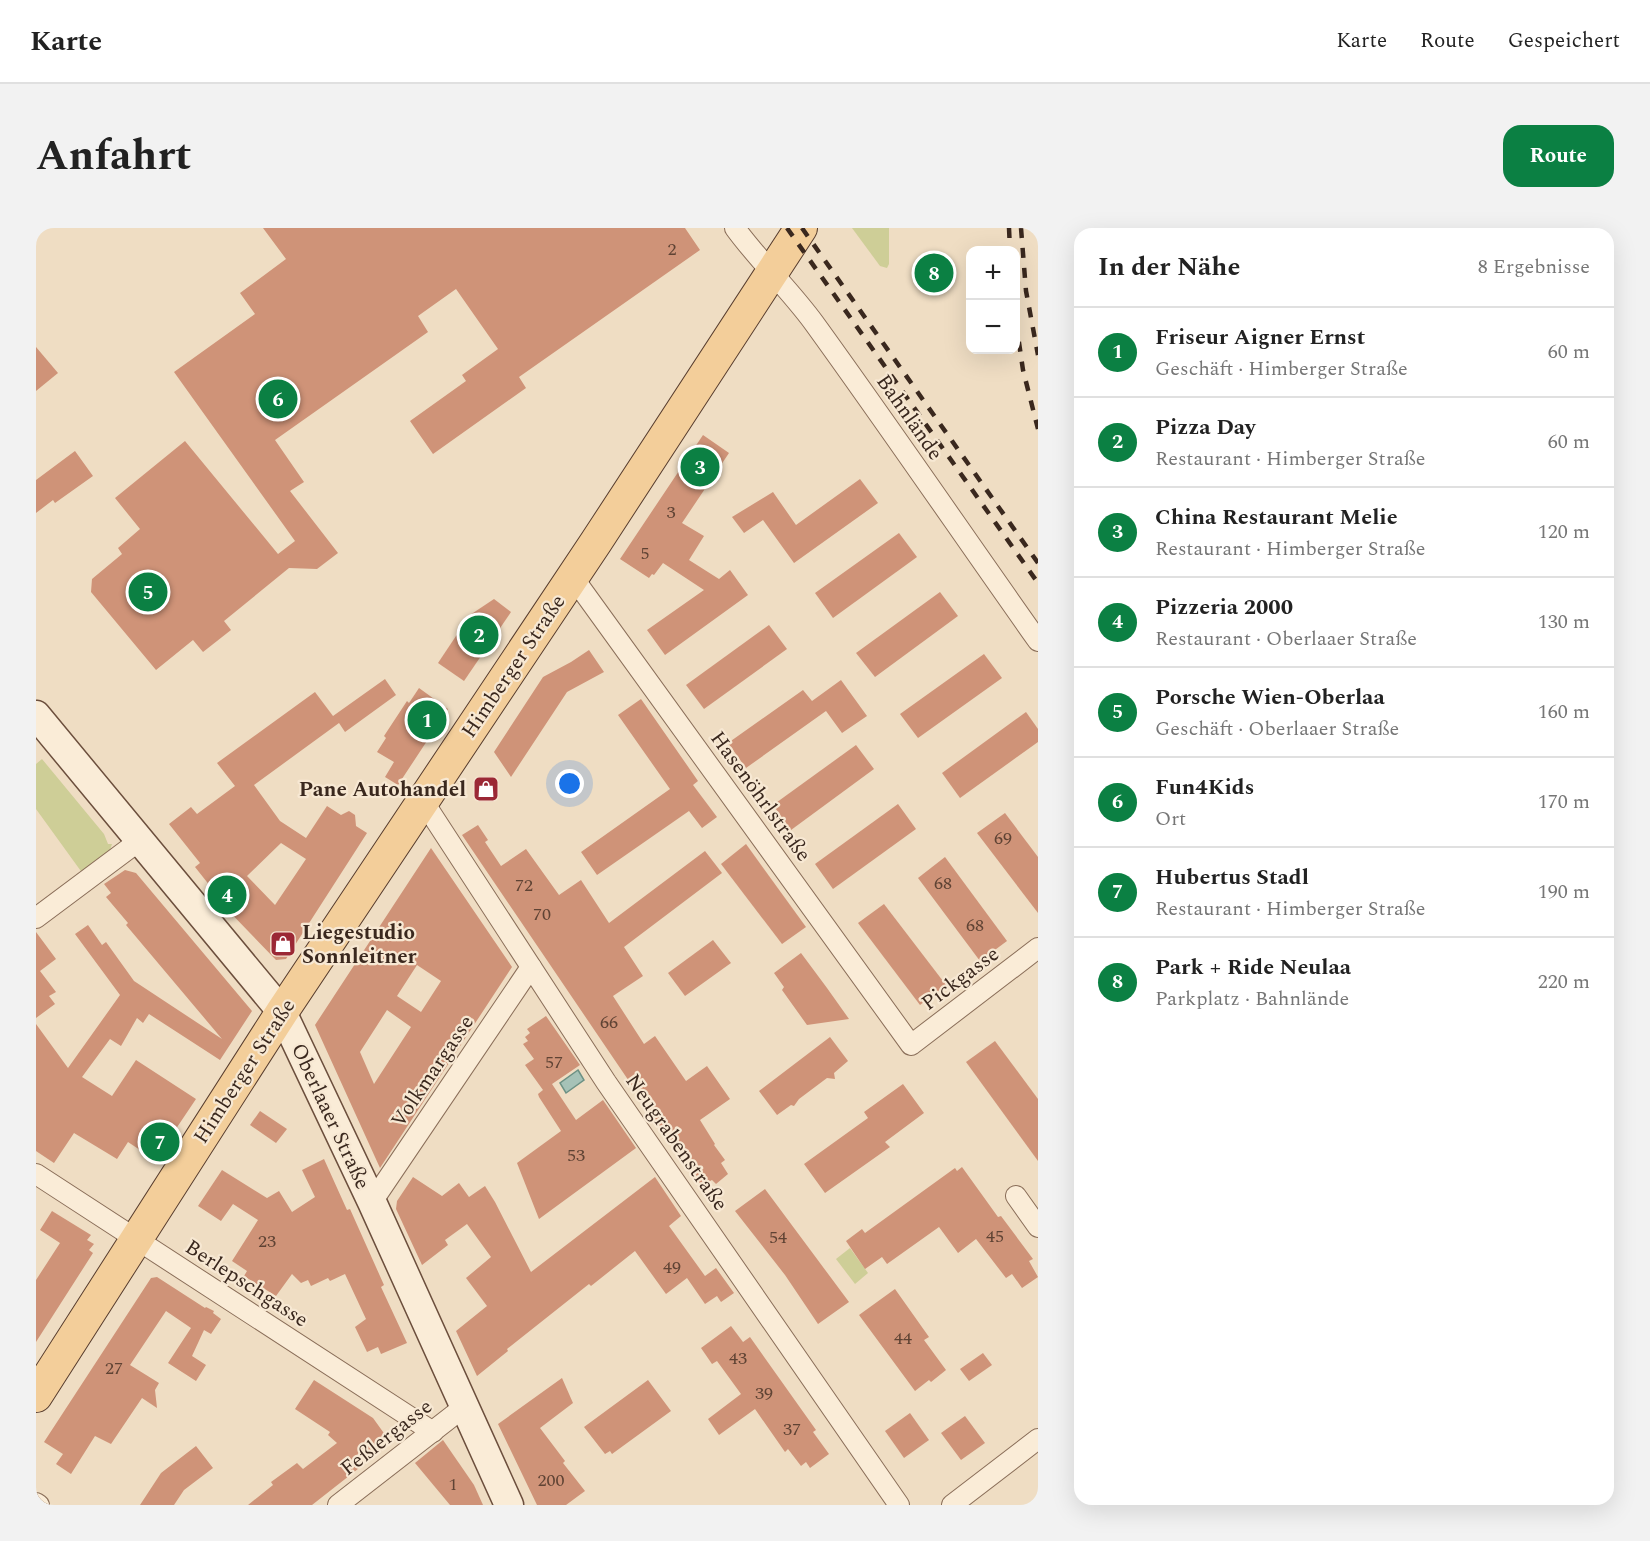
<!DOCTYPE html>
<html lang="de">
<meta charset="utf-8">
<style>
body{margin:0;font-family:Spectral,serif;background:#f2f2f2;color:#222}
.controls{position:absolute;right:18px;top:18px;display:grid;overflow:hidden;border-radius:12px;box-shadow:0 6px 24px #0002}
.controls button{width:54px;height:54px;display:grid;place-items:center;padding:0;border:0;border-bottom:2px solid #e0e0e0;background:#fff;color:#222;font:30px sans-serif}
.you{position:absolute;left:534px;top:556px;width:21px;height:21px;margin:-15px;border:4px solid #fff;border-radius:50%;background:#1a73e8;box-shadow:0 0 0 9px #1a73e833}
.badge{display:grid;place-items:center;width:39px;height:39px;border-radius:50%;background:#0b8043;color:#fff;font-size:20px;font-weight:700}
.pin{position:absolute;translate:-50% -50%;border:3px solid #fff;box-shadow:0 2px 6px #0006}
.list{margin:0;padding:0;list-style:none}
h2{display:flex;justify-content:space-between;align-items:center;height:78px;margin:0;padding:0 24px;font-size:26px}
h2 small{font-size:20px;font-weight:400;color:#767676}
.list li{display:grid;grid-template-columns:39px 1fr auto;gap:18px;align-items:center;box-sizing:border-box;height:90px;padding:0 24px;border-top:2px solid #e0e0e0}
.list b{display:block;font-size:22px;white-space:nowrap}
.list p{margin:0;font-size:20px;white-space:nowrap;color:#767676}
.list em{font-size:20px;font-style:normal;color:#767676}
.map{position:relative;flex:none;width:1002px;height:1277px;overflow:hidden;border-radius:18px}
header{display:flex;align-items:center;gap:36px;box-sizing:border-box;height:84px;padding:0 30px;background:#fff;border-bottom:2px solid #e0e0e0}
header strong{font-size:28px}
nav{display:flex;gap:33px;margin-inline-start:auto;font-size:21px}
.intro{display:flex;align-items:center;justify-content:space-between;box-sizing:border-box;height:144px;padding:0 36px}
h1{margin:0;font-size:42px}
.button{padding:15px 27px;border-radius:18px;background:#0b8043;color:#fff;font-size:21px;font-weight:700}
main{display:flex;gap:36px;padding:0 36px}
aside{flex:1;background:#fff;border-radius:18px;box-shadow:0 6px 24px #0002}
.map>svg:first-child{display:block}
.green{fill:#cece97}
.water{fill:#a6c2b7;stroke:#6c9184;stroke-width:1.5}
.building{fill:#cf9378;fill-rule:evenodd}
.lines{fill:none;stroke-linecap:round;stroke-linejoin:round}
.street-casing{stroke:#8a6e59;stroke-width:22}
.secondary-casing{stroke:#6c4f3d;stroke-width:31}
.primary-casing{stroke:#583d2e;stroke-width:34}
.street{stroke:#faecd7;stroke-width:20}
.secondary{stroke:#faecd7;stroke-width:28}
.primary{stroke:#f3ce9a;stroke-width:32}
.rail{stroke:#3a281e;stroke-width:4.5;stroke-dasharray:10 10;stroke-linecap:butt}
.labels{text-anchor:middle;stroke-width:4.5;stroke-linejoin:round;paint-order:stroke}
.number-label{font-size:18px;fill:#5f4334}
.street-label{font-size:21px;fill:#3a281e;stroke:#f7e8d3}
.poi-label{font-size:21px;font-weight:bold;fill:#3a281e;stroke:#f7e8d3;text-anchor:end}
</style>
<header>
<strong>Karte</strong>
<nav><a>Karte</a><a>Route</a><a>Gespeichert</a></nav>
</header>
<div class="intro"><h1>Anfahrt</h1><a class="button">Route</a></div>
<main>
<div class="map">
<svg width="1002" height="1277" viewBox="0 0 1002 1277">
<rect width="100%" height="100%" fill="#efddc3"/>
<g class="green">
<path d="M816,0h37v36l-2,4 -7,-2z"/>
<path d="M6,531l62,75 4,10h4l-2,6 -27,24 -47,-65v-45z"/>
<path d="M814,1020l18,25 -13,11 -19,-25z"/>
</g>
<path class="water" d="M542,842l6,10 -18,13 -6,-10z"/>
<g class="building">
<path d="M227,0h422l15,22 -181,127 7,11 -93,66 -23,-33 56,-40 -4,-6 36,-26 -42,-60 -38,27 10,16 -153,108 29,42 -14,9 48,62 -21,16 -28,-1 -65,53 7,9 -28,22 -10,-12 -37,30 -65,-78 1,-13 30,-25 -4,-6 22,-19 -25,-31 70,-57 93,113 17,-13 -121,-169 81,-58 -15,-21 46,-34z"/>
<path d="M0,119l22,26 -22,18z"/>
<path d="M667,207l26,18 -47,70 22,13 -15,24 30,19 11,-9 18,25 -83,60 -18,-25 57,-40 -41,-27 -9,12 -2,-1 -3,4 -29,-19z"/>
<path d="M39,223l18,25 -38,27 -2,-3 -17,13v-33z"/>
<path d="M824,251l18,24 -84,60 -31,-43 -19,13 -12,-16 41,-25 23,33z"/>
<path d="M863,305l18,24 -84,61 -18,-25z"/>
<path d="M904,364l18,24 -83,61 -19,-24z"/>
<path d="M458,371l17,13 -47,69 -26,-18 32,-48z"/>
<path d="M733,397l18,24 -83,60 -18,-24z"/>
<path d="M553,422l15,22 -37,20 -56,85 -17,-25 49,-75 28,-15z"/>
<path d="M948,426l18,24 -84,60 -18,-24z"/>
<path d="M349,451l11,16 -51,37 -6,-9 -85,62 26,36 26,17 21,-32 14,9 8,-4 6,4 1,11 11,7 -81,126 -10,1 -55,-57 1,-2 -27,-34 5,-4 -31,-39 22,-17 6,7 38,-28 -18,-23 98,-71 18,24zM245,615l25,16 -31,46 -28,-29z"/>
<path d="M805,452l26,36 -25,17 -16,-22 -80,57 -18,-25 75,-53 9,11z"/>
<path d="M383,460l29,21 -50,76 -13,-8 9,-15 -17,-10 9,-14 -2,-2 23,-35 2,2z"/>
<path d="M605,471l57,82 -5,4 24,32 -15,11 -13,-17 -92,64 -16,-23 89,-63 -52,-74z"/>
<path d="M990,484l12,17v13l-78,56 -18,-25z"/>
<path d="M820,517l18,24 -83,61 -18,-25z"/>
<path d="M862,576l18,25 -83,60 -18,-25z"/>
<path d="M969,585l33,44v56l-61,-80z"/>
<path d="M442,597l10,15 -3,2 16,24 25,-17 33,46 22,-15 28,43 96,-72 17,22 -98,74 19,29 -30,20 31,48 11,-8 31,45 21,-15 23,33 -30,21 15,24 -1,1 11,15 -4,3 7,11 -12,10 -4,-4 -12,6 -15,-23 -4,-2 -8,-15 -211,-311z"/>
<path d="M710,616l60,83 -24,17 -61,-80z"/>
<path d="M395,620l81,119 -132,201 -65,-143zM381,737l24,16 -20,31 -24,-16zM351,782l24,17 -37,57 -14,-32z"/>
<path d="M909,629l62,84 -27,20 -62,-83z"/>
<path d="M89,642l11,3 116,138 -32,49 -71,-46 -6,9 -6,-5 -16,28 -11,-7 -28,38 30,19 24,-36 60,39 -41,61 -27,-18 -11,17 -43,-26 -20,30 -18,-12v-127l32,44 52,-73 -45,-61 13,-9 14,20 4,-3 28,39 88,58 -96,-114 2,-2 -22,-26 5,-4 -7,-9z"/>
<path d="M848,676l62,81 -26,20 -62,-82z"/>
<path d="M0,704l20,27 -16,12 16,21 -7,4 6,8 -19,14z"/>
<path d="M677,712l18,23 -46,33 -17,-23z"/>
<path d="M765,725l26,35 22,31 -42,6 -25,-35 2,-3 -10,-14z"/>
<path d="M510,788l34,49 -28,19 24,36 27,-20 33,48 -97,71 -22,-56 44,-32 -22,-34 -1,-3 5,-4 -18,-25 9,-6 -11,-15 5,-3 -3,-4 5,-4 -3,-4z"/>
<path d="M794,809l18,24 -14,12 1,6 -8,-1 -28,21 -5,7 -3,-1 -14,10 -18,-24z"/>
<path d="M959,813l43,58v62l-72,-99z"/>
<path d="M867,856l21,29 -39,29 5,5 -65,46 -21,-29 64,-46 -4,-6z"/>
<path d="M224,883l27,18 -11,14 -26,-18z"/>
<path d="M288,931l23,51 3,-1 34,76 -3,2 26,56 -26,11 -3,-7 -11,5 -12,-25 11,-8 -21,-45 -15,7 -2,-3 -17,8 -3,-6 -7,3 -9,-9 -16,22 -32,-20 3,-5 -15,-10 26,-41 -25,-16 -12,17 -23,-15 24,-36 45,28 12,-7 13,21 23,-15 -13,-27z"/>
<path d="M926,939l36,50 3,-1 32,43 -4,2 9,16 -16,11 -10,-14 -6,4 -30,-39 -18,14 -19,-26 -52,37 -5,-7 -17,12 -19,-28 16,-12 3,4 90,-65 2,3z"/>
<path d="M377,949l29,19 17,-13 10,14 16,-11 10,16 36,70 124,-95 26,39 -12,10 36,50 11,-8 18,25 -13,9 -4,-6 -12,8 -18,-26 -21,16 -31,-43 -44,35 -2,-2 -82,65 1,2 -31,25 -21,-45 31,-25 -21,-28 25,-21 -24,-33 -22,16 3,5 -26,20 -26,-56 1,-8z"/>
<path d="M729,961l84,113 -31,22 -33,-49 -50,-64z"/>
<path d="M16,983l39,24 -4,5 7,4 -5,6 4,3 -57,89v-62l24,-37 -20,-13z"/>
<path d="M121,1049l48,31 1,-1 8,4 -1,2 8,6 -10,15 -7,-4 -12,26 14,9 -10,16 -28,-18 23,-35 -25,-17 -36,54 29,18 -4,7 2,18 -15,-10 -31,46 -16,-8 -24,38 -15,-10 7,-10 -19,-12 107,-164z"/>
<path d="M859,1061l34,48 -5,3 22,30 -15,12 -2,-2 -14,11 -56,-76z"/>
<path d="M695,1098l12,16 7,-5 66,93 -3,2 16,22 -19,14 -4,-6 -5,4 -13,-17 -3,3 -30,-43 -36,26 -11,-16 33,-25 -24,-33 -5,3 -11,-16z"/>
<path d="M947,1125l9,12 -23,16 -9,-12z"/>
<path d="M526,1150l11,25 -33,25 25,33 -2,2 22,28 -19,14h-29l-39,-81z"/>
<path d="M278,1152l59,38 18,25 -79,62h-64l25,-20 -2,-3 26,-19 6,6 34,-26 -9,-8 2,-3 -35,-23z"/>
<path d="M612,1152l23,31 -59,43 -2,-3 -5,3 -21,-27z"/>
<path d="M874,1185l19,27 -25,18 -19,-27z"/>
<path d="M929,1188l20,27 -24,17 -20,-27z"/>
<path d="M407,1212l31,45 9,20h-33l-35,-42z"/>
<path d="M160,1218l17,22 -29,22 -10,15h-34l21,-32z"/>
</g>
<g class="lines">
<g class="street-casing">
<g id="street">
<path d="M699,0c24,33 55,62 79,95 76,105 149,212 224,318"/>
<path d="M536,348l339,469 127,-97"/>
<path d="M387,573l183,281 293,423"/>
<path d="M0,690l103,-77"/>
<path d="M0,946l397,258"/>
<path d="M980,968l22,31"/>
<path d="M336,974l159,-235"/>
<path d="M0,1275l3,2"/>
<path d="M302,1277l126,-98"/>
<path d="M916,1277l86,-66"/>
</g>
</g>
<g class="secondary-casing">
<path id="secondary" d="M0,487l246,297 90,190 137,303"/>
</g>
<g class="primary-casing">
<path id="primary" d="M0,1168l246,-384 314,-470 205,-314"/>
</g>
<use href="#street" class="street"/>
<use href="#secondary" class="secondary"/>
<use href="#primary" class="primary"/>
<g class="rail">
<path d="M751,0l251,355"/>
<path d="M766,0l236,335"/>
<path d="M973,0l1,22"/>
<path d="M985,0l5,63 12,64"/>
<path d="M980,94l7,48 15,59"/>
</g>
</g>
<defs>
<g id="shop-square" transform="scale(1.35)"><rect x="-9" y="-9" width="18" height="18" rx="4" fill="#9b2835" stroke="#f7e8d3"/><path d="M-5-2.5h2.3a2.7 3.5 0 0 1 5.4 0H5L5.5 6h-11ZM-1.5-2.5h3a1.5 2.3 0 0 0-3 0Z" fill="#fff"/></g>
</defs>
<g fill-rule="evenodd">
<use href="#shop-square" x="450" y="561"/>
<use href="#shop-square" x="247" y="716"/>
</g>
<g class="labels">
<g class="number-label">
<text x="636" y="27">2</text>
<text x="635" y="290">3</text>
<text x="609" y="331">5</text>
<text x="967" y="616">69</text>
<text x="907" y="661">68</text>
<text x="488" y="663">72</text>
<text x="506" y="692">70</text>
<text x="939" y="703">68</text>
<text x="573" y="800">66</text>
<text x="518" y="840">57</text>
<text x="540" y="933">53</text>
<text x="959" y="1014">45</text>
<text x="742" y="1015">54</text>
<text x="231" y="1019">23</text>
<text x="636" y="1045">49</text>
<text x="867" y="1116">44</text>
<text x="702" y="1136">43</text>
<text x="78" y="1146">27</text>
<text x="728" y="1171">39</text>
<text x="756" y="1207">37</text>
<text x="515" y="1258">200</text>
<text x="417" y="1262">1</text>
</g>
<g class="street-label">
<text transform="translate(874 189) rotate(55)" y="7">Bahnlände</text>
<text transform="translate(477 438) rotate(-56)" y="7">Himberger Straße</text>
<text transform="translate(725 568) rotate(54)" y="7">Hasenöhrlstraße</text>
<text transform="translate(924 750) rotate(-37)" y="7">Pickgasse</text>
<text transform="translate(208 843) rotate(-57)" y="7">Himberger Straße</text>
<text transform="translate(396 843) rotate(-56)" y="7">Volkmargasse</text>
<text transform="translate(295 888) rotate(65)" y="7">Oberlaaer Straße</text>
<text transform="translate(641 914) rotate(55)" y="7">Neugrabenstraße</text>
<text transform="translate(211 1055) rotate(33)" y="7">Berlepschgasse</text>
<text transform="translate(350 1209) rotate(-38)" y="7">Feßlergasse</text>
</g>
<g class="poi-label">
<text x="430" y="568">Pane Autohandel</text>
<text x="266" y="711" text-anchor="start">Liegestudio<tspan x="266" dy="24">Sonnleitner</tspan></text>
</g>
</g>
</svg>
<div class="controls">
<button>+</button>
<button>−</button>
</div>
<div class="you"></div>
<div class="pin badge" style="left:391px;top:492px">1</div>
<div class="pin badge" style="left:443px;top:407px">2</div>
<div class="pin badge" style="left:664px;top:239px">3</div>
<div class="pin badge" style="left:191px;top:667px">4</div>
<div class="pin badge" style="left:112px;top:364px">5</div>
<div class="pin badge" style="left:242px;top:171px">6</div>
<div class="pin badge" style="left:124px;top:914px">7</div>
<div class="pin badge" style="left:898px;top:45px">8</div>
</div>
<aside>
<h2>In der Nähe<small>8 Ergebnisse</small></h2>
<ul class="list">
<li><span class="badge">1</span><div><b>Friseur Aigner Ernst</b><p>Geschäft · Himberger Straße</p></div><em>60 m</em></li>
<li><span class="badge">2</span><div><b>Pizza Day</b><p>Restaurant · Himberger Straße</p></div><em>60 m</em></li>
<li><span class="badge">3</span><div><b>China Restaurant Melie</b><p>Restaurant · Himberger Straße</p></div><em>120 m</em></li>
<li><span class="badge">4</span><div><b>Pizzeria 2000</b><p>Restaurant · Oberlaaer Straße</p></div><em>130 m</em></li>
<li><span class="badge">5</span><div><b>Porsche Wien-Oberlaa</b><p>Geschäft · Oberlaaer Straße</p></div><em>160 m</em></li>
<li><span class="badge">6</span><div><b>Fun4Kids</b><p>Ort</p></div><em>170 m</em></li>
<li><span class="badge">7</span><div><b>Hubertus Stadl</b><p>Restaurant · Himberger Straße</p></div><em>190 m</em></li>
<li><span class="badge">8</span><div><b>Park + Ride Neulaa</b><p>Parkplatz · Bahnlände</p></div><em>220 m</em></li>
</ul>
</aside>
</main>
